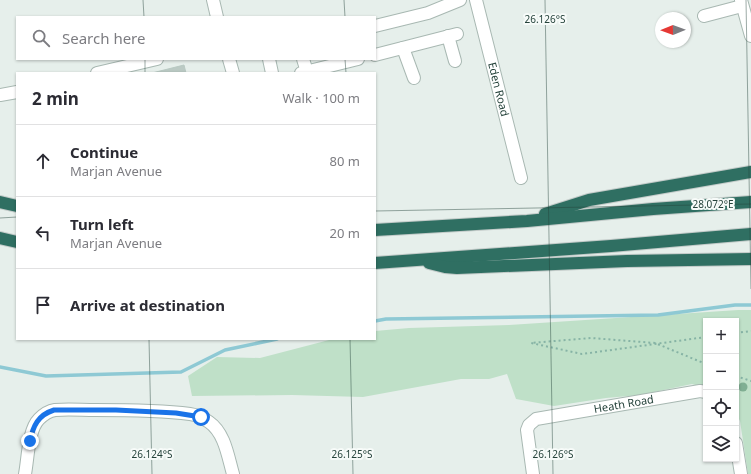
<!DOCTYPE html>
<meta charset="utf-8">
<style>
body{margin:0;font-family:"Noto Sans",sans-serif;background:#f2f2f3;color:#2b2b33}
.controls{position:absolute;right:12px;bottom:12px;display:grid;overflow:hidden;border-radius:0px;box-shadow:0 1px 3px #0004}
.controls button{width:36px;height:36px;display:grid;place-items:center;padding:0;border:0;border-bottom:1px solid #e1e1e2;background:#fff;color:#2b2b33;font:20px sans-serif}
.compass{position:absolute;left:655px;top:12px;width:36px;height:36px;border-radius:50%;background:#fff;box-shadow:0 1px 3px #0004;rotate:269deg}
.stop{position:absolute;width:12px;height:12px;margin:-9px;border:3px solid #1a73e8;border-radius:50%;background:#fff}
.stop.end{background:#1a73e8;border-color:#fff;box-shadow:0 1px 4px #0008}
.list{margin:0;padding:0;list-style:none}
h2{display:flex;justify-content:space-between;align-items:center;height:52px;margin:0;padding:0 16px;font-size:17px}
h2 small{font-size:13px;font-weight:400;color:#7c7c81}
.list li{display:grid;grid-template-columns:26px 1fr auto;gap:12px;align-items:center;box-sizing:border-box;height:72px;padding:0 16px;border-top:1px solid #e1e1e2}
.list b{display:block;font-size:15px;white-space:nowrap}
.list p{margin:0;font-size:13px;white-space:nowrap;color:#7c7c81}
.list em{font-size:13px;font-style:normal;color:#7c7c81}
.icon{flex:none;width:22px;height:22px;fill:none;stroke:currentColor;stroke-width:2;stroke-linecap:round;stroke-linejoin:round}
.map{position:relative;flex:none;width:751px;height:474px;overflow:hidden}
.search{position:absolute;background:#fff;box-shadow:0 1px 3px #0004;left:16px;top:16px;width:360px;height:44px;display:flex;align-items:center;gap:10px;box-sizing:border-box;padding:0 14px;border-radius:0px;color:#7c7c81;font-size:15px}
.panel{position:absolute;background:#fff;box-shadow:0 1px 3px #0004;left:16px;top:72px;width:360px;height:268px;border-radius:0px}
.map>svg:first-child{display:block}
.green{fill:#bfe0c8}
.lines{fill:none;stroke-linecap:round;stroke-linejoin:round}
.stream{stroke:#8ec9d4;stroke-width:3.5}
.building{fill:#bbcac4;stroke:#b8c9c2}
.minor-casing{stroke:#a8b8b2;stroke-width:14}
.highway-casing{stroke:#c2cac8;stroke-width:14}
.path{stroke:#86b3a5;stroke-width:2;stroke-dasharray:2 3;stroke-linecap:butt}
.minor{stroke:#fff;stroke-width:12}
.highway{stroke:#2f6f62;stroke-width:12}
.tree{fill:#80af93}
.route{stroke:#1a73e8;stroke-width:5}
.ticks{fill:none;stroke:#24423a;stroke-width:1;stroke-opacity:0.45}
.labels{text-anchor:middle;stroke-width:4;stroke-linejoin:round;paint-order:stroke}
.street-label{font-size:11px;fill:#24423a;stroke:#f7fbf9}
.ticks-label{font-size:10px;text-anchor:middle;fill:#24423a;stroke:#f7fbf9;stroke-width:4;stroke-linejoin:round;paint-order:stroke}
</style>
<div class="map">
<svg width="751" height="474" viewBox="0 0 751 474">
<rect width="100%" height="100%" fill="#e6efeb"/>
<path class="green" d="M738,310h13v164h-3l-8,-53 -4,-8v-92h-30v67l-14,-4 -52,11 -34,3 -52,8 -38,-7 -9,-25 -18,5h-28l-98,18 -71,-2 -100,1 -4,-20 29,-19 43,1 73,-19h42v-8l34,-3 100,-3z"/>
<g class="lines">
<g class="stream">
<path d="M375,321l11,-2 272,-4 77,-10h16"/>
<path d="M0,367l46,9 135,-4 44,-22 52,-11"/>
</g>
</g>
<path class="building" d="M184,65l2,8h-34z"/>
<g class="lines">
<g class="minor-casing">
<g id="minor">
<path d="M213,0l4,17"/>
<path id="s1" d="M476,0l45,178"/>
<path d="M741,0l10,36"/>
<path d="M704,16l38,-10"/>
<path d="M375,26l53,-13 32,-13"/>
<path d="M448,36l7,25"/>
<path d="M403,48l11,30"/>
<path d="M375,55l82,-21"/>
<path d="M229,59l4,14"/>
<path d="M269,59l3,14"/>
<path d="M303,59l4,13"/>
<path d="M97,73l60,-14"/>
<path d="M301,73l57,-14"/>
<path d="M0,95l17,-3"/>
<path d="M736,443l5,31"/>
<path d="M25,474c3,-15 3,-44 14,-55 5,-5 10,-8 16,-9 13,-1 27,0 40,0 31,0 64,0 95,4 7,1 13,4 19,8 16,11 19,35 24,52"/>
<path id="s2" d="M533,474l-6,-44 2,-5 7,-6 164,-28 6,1"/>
</g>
</g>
<g class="highway-casing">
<g id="highway">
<path d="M0,202l17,4"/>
<path d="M545,214l44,-14 162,-28"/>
<path d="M375,230l152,-9 126,-12 98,-7"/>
<path d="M0,238l17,4"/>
<path d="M375,263l236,-17 140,-12"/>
<path d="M429,263l16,4 12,1 170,-7 124,-2"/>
</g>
</g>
<g class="path">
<path d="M736,333l15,-2"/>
<path d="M706,337l-124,17 -51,-11 60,-5 64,5 51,21"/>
<path d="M736,376l15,5"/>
</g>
<use href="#minor" class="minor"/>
<use href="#highway" class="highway"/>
</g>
<circle class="tree" cx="743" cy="387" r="4.5"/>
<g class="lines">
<path class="route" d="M30,441c3,-15 8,-26 24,-31h62l60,3 25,4"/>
</g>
<path class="ticks" d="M143,0l1,17M344,0l1,17M545,0l8,474M746,0l5,289M145,59v14M345,59l1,14M375,211l376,-7M0,218l17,-1M149,339l3,135M350,339l3,135"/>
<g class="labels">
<g class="street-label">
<text dy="4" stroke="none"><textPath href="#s1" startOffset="92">Eden Road</textPath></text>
<text dy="4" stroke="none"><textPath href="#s2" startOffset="148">Heath Road</textPath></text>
</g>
</g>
<g class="ticks-label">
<text x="545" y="23">26.126°S</text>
<text x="713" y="208">28.072°E</text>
<text x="152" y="458">26.124°S</text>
<text x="352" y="458">26.125°S</text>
<text x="553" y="458">26.126°S</text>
</g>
</svg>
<div class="controls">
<button>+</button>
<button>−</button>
<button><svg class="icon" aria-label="locate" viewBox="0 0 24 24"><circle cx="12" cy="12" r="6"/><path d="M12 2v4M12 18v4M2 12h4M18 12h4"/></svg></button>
<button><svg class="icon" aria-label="layers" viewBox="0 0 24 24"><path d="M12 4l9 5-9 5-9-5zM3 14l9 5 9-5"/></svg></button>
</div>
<svg class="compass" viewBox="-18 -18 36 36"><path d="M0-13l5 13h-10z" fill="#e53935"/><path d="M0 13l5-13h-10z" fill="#7c7c81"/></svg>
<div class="stop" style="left:201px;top:417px"></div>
<div class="stop end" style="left:30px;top:441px"></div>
<div class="search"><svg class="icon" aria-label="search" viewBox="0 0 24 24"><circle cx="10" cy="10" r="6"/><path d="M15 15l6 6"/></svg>Search here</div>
<section class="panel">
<h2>2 min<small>Walk · 100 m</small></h2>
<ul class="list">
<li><svg class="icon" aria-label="ahead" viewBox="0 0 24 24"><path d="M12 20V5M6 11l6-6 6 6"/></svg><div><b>Continue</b><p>Marjan Avenue</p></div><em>80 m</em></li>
<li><svg class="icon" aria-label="left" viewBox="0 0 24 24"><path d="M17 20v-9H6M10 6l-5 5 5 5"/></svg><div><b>Turn left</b><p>Marjan Avenue</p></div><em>20 m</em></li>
<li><svg class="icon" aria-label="arrive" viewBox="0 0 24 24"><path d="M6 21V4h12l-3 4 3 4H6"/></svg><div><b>Arrive at destination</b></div></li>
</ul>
</section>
</div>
